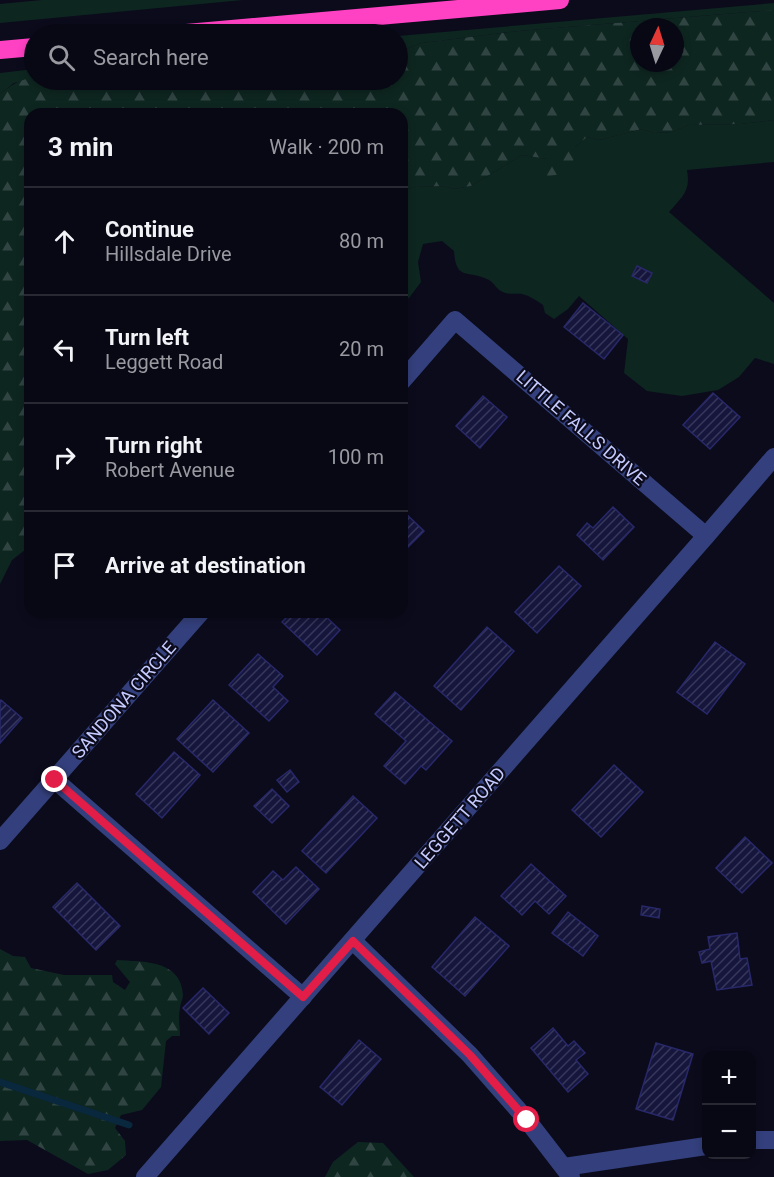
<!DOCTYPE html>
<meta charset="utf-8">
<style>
body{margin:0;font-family:Roboto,sans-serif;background:#161622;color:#f1f3f6}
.controls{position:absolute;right:18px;bottom:18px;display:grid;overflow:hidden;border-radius:12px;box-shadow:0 3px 9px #0003}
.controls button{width:54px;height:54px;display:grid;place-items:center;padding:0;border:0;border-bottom:2px solid #292934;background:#080815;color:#f1f3f6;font:30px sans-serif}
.compass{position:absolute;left:630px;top:18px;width:54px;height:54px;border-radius:50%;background:#080815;box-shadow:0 3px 9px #0003;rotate:4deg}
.stop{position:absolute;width:18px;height:18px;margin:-14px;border:4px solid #e11d48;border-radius:50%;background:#fff}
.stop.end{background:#e11d48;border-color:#fff;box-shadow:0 2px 6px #0008}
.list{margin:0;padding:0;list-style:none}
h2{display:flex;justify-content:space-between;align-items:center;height:78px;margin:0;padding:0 24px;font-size:26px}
h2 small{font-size:20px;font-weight:400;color:#989aa0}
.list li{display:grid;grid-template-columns:39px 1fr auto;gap:18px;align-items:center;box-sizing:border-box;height:108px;padding:0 24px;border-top:2px solid #292934}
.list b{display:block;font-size:22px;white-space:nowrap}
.list p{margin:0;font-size:20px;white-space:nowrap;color:#989aa0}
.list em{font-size:20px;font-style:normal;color:#989aa0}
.icon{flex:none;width:33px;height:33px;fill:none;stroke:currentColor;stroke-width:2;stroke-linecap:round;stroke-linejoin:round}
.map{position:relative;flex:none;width:774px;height:1177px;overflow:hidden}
.search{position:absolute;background:#080815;box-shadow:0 3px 9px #0003;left:24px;top:24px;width:384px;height:66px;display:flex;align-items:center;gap:15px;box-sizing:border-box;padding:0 21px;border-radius:33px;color:#989aa0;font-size:22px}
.panel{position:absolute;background:#080815;box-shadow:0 3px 9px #0003;left:24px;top:108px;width:384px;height:510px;border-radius:18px}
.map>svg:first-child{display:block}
.green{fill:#0e2620}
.forest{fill:url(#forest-firs);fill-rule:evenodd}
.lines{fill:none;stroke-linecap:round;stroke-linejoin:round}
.stream{stroke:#09273d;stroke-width:7}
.building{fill:url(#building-hatch);stroke:#28286a;stroke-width:1.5}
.minor{stroke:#34407d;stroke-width:18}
.highway{stroke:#ff41c3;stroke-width:18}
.route{stroke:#e11d48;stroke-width:8}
.labels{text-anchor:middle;stroke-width:4.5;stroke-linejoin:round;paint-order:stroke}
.street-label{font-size:18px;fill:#c6cbff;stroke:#0b0b1c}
</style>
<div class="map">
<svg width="774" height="1177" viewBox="0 0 774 1177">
<defs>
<pattern id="forest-firs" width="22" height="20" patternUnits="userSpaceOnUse" patternTransform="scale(1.5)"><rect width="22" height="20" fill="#0e2620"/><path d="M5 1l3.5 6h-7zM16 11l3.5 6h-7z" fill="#304441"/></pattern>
<pattern id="building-hatch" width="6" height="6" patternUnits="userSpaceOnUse" patternTransform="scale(1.5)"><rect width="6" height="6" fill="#16163d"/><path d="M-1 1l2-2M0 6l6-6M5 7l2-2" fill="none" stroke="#36375a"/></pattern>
</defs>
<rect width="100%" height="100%" fill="#0b0b1c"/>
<g class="green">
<path d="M42,0h201l-243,23v-19z"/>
<path d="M774,3v7l-255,21 -97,12 -24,9v-16z"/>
<path d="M34,69v9l-20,5 -14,11v-21z"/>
<path d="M774,120v42l-87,8c4,21 -5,27 -18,42l105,91v61l-19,-6 -16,19 -21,13 -36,6 -35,-5 -23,-18 4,-34 -49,-43 -11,13 -14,10 -9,-6 -2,-8c-7,-5 -13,-9 -21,-11 -6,-1 -13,1 -19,-2 -6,-2 -9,-9 -14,-12 -21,-11 -33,2 -35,-29l-12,-10 -19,3 -5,18 3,20 -12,16h-7v-107l12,-4 30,-1 9,3 18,-3 51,-31 25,4 28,-12 12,-10 12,3 43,-11 12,4 18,-1 16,-7 52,-1z"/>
</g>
<g class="forest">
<path d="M774,10v110l-34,4 -52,1 -16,7 -18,1 -12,-4 -43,11 -12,-3 -12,10v11l-11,15 -18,4 -6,-2 7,-16 -25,-4 -51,31 -18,3 -9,-3 -30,1 -12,4v-77h-372v432l-18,14 -12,24v-490c10,-8 21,-16 34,-16v2l63,1 7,-1h294v-28l24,-9 97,-12zM639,27h36v36h-36z"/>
<path d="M0,949l13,7 12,1 6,11 33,7h48l1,7 12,8 5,-8 -15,-18 2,-4c25,2 64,-1 66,35 0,4 -3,9 -3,13 -2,9 0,19 0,28h-8l-6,5 -5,46 -19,23 -21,5 -6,13 10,13 1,14 -18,15 -20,4 -61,-34 -27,1z"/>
<path d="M358,1142l25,1 31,34h-89l8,-15z"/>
</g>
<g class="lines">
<path class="stream" d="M0,1082l129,43"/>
</g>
<g class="building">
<path d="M637,266l15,7 -5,10 -15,-7z"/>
<path d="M583,303l40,32 -19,24 -40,-32z"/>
<path d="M713,393l27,24 -30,32 -27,-24z"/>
<path d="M483,396l24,21 -27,31 -24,-22z"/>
<path d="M613,507l21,20 -31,33 -26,-25 10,-12 6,5z"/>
<path d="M402,510l22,21 -22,22z"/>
<path d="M559,566l22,20 -44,47 -22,-21z"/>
<path d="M292,612h29l19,18 -23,25 -35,-33z"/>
<path d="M487,627l27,24 -53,59 -27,-24z"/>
<path d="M715,642l30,22 -38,50 -30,-22z"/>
<path d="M258,654l25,22 -10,11 15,14 -19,20 -40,-36z"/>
<path d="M395,692l57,49 -26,29 -5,-4 -16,18 -21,-18 22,-25 -31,-27z"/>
<path d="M1,700l21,18 -22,25v-42z"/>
<path d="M213,700l36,33 -36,39 -36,-33z"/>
<path d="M174,752l26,23 -38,43 -26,-24z"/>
<path d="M614,765l29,27 -42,45 -29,-27z"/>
<path d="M290,770l9,12 -12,10 -10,-12z"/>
<path d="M272,789l17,17 -17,17 -18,-17z"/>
<path d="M353,796l24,22 -51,55 -24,-22z"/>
<path d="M745,837l27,26 -30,30 -26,-25z"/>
<path d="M531,864l35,32 -17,18 -14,-13 -13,14 -21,-19z"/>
<path d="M296,867l23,22 -33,35 -33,-32 20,-21 10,9z"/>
<path d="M77,883l43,43 -24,24 -43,-43z"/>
<path d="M642,906l18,3 -1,9 -18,-3z"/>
<path d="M568,912l30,24 -15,20 -31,-23z"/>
<path d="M475,917l34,29 -44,50 -33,-29z"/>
<path d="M737,933l3,26 7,-1 5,27 -35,5 -6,-29 -9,2 -3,-11 11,-3 -2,-12z"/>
<path d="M203,988l26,25 -20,21 -26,-26z"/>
<path d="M553,1028l15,18 6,-5 11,12 -9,7 12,14 -20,18 -37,-44z"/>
<path d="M359,1040l22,19 -39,46 -22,-18z"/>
<path d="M656,1043l37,11 -20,66 -37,-11z"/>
</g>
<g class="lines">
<g class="minor">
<path d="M402,381l53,-61 251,216"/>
<path d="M55,780l248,217"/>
<path d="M0,841l201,-229"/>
<path d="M353,941l117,114 57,65 44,57"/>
<path d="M752,1140h22"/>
<path d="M564,1167l142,-21"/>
<path d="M145,1177l561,-641 68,-79"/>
</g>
<g class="highway">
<path d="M175,34l385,-34"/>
<path d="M0,50l34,-3"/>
</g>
</g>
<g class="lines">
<path class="route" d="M55,780l248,217 50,-56 117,114 57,65"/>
</g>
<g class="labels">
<g class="street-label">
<text transform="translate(581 428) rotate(41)" y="6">LITTLE FALLS DRIVE</text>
<text transform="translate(124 700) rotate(-49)" y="6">SANDONA CIRCLE</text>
<text transform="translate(460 818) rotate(-49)" y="6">LEGGETT ROAD</text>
</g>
</g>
</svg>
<div class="controls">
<button>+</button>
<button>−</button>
</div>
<svg class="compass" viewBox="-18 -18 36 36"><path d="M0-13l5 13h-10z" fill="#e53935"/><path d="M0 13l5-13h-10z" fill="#989aa0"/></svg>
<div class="stop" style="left:527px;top:1120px"></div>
<div class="stop end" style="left:55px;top:780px"></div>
<div class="search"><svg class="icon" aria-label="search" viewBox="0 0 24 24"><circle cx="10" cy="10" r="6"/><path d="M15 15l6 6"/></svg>Search here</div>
<section class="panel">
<h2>3 min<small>Walk · 200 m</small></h2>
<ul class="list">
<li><svg class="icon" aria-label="ahead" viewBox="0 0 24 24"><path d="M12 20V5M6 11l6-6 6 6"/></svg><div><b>Continue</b><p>Hillsdale Drive</p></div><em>80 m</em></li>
<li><svg class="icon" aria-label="left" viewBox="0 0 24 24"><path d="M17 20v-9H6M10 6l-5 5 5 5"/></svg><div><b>Turn left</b><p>Leggett Road</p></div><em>20 m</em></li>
<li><svg class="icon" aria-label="right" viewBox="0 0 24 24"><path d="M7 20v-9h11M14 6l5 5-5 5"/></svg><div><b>Turn right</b><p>Robert Avenue</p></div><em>100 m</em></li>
<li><svg class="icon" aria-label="arrive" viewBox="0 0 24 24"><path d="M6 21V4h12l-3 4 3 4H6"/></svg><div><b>Arrive at destination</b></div></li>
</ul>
</section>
</div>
